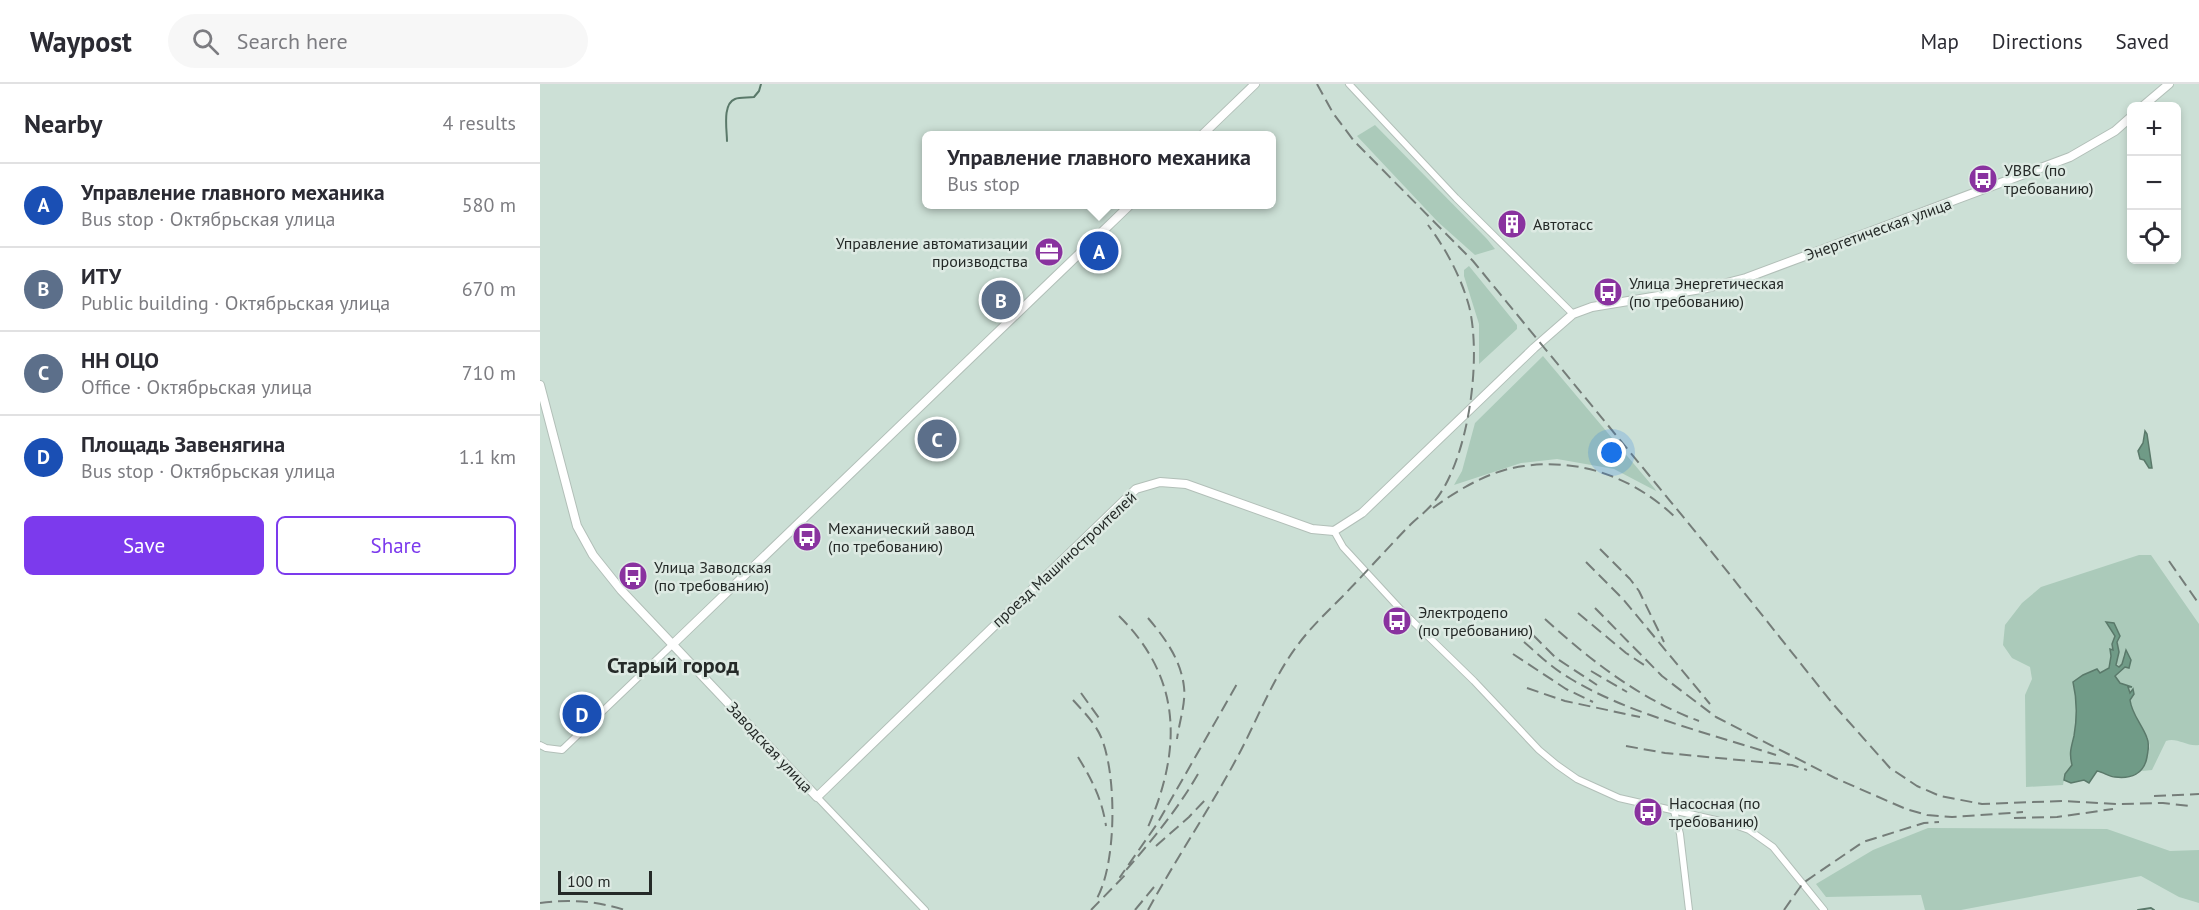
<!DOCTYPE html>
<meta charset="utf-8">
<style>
body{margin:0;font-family:"PT Sans",sans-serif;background:#f7f7f7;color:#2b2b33}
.controls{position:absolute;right:18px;top:18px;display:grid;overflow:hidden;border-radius:9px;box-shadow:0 3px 9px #0003}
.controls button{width:54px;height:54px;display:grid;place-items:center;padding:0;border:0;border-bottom:2px solid #e1e1e2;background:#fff;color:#2b2b33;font:30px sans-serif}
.scale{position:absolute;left:18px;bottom:15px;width:94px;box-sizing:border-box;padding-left:6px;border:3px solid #252a28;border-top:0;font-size:16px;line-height:21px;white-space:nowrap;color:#252a28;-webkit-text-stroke:4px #ddeae3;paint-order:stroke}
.you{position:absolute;left:1072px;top:369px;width:21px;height:21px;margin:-15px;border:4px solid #fff;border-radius:50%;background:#1a73e8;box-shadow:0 0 0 9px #1a73e833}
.badge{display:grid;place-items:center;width:39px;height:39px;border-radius:50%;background:#7c3aed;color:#fff;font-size:20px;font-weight:700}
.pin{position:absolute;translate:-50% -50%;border:3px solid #fff;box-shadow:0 2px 6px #0006}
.popup{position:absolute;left:382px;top:47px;width:354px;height:78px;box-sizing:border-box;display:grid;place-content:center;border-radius:9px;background:#fff;filter:drop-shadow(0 2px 4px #0005);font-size:20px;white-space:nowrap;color:#7c7c81}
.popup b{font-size:22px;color:#2b2b33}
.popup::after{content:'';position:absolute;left:50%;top:100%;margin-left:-12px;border:12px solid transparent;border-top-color:#fff}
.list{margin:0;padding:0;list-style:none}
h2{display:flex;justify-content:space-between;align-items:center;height:78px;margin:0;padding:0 24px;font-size:26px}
h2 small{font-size:20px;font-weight:400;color:#7c7c81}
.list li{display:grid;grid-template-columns:39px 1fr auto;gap:18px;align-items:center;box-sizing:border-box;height:84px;padding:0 24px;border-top:2px solid #e1e1e2}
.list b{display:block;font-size:22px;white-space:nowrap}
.list p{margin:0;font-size:20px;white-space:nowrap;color:#7c7c81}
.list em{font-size:20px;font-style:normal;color:#7c7c81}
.actions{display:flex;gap:12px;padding:18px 24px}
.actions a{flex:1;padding:14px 0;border:2px solid #7c3aed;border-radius:9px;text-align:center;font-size:21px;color:#7c3aed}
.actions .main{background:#7c3aed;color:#fff}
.icon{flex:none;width:33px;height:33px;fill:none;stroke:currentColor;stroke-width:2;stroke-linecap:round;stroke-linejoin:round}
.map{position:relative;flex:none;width:1659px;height:826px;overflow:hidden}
header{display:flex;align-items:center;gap:36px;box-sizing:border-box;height:84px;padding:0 30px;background:#fff;border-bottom:2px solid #e1e1e2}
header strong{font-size:28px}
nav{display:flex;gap:33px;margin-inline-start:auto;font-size:21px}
.search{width:420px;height:54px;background:#f7f7f7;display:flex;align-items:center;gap:15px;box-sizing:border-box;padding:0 21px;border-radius:33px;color:#7c7c81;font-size:22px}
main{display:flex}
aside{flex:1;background:#fff}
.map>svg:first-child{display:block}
.built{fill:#cce0d6;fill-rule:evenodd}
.green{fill:#abcaba}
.water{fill:#709b87;stroke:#5a796a;stroke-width:1.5}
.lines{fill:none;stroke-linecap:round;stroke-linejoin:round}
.stream{stroke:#5a796a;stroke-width:2}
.street-casing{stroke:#b2bfb8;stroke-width:8}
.secondary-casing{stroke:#b2bfb8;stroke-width:10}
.street{stroke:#fff;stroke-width:6}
.secondary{stroke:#fff;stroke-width:8}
.rail{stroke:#757d79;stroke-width:2;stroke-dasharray:12 6;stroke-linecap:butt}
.labels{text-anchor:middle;stroke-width:5;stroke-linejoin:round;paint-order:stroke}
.poi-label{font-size:16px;fill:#252a28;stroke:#ddeae3;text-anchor:start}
.street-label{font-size:16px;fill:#252a28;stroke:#ddeae3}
.district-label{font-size:22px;font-weight:bold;fill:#252a28;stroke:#ddeae3}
</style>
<header>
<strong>Waypost</strong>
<div class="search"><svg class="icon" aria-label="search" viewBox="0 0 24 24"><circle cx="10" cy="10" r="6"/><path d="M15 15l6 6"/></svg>Search here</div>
<nav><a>Map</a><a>Directions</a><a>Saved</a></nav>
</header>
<main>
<aside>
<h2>Nearby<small>4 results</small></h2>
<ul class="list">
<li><span class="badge" style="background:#1a4fb4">A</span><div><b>Управление главного механика</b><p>Bus stop · Октябрьская улица</p></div><em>580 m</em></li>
<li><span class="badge" style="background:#5c6f8a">B</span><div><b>ИТУ</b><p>Public building · Октябрьская улица</p></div><em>670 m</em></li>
<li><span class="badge" style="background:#5c6f8a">C</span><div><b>НН ОЦО</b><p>Office · Октябрьская улица</p></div><em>710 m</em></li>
<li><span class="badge" style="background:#1a4fb4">D</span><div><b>Площадь Завенягина</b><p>Bus stop · Октябрьская улица</p></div><em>1.1 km</em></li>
</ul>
<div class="actions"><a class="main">Save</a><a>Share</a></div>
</aside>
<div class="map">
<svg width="1659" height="826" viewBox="0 0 1659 826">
<rect width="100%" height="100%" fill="#ddeae3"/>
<path class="built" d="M0,0h1659v826h-1659zM1592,22h44v154h-44zM386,51h346v69h-346z"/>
<g class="green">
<path d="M835,41l112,114 8,10 -20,6 -37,-33 -81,-86z"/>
<path d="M929,182l48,59v4l-38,35v-40l-15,-48v-6z"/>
<path d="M1003,272l112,133 1,2 -42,-22 -57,-10 -36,4 -67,22 8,-14 13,-48z"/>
<path d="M1599,471h12l48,69v121c-12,2 -22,-8 -33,-4l-14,29 -10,1 8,-25 -8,-20 -11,-14 -3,-26 -12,-6 -1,-4 10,-9 -1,-14 -2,11 -3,4 -3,-6c4,-9 -1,-17 4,-26l-10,-10 5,10 -3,8 1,6 -3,3 1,3 -2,12 -9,6 -3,-4 -14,5 -10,7c4,17 4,37 1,54 -3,12 -5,17 -2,29l-7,9 -2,11 -37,2 -1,-92 7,-16 -2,-12 -18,-9 -9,-13 2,-20 17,-22 19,-16z"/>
<path d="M1388,744l179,1 63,22 29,-1v53l-20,-6 -38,-21 -180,34h-36l-4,-15 -95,2 -10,-13 57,-34z"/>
</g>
<g class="water">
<path d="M1605,347l2,3 5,34h-3l-5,-8 -4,-1 -2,-8 5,-8z"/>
<path d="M1566,538l8,1 6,13 -3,6 2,10 -3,13 3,2 3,-3 4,-14 5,10 -2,8 -4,-1 -10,9 5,7 12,4h-4l2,6 3,-4 1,5 -4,6c2,15 12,24 17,38 3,7 1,12 0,19 -3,17 -16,22 -32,20 -5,0 -12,-5 -18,-6l-8,12 -5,-3 -13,3 -7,-3 1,-6 7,-9c-3,-12 -1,-17 2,-29 3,-17 3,-37 -1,-54l10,-7 14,-6 3,4 9,-5 2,-12 -1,-7 3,1 -1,-6 3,-8z"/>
</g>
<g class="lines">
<g class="stream">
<path d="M187,57c0,-11 -5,-37 8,-42 5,-2 14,-1 19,-2l5,-6 2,-7"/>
<path d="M1598,826l13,-2 3,2"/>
</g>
<g class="street-casing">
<g id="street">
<path d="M809,0l107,114 117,116"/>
<path d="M794,447l9,16 59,64 72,70 65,69 18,15 20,14 42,19 110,25 20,7 24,17 51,63"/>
<path d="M0,661l6,3 16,2 111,-106"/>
<path d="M277,713l108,113"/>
<path d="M1134,727l6,23 9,76"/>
</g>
</g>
<g class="secondary-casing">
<g id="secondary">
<path d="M1603,22l26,-22"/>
<path d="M662,51l53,-51"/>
<path d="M0,301l37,141 16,29 28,35 196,207 319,-308 24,-7 26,2 126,45 22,2 28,-18 172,-165 39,-34 19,-7 115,-19 39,-10 324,-121 45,-26 17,-15"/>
<path d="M133,560l458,-440"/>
</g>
</g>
<use href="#street" class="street"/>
<use href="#secondary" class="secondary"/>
<g class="rail">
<path d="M777,0l16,29 21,28 119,120 230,280 130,163 57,64 27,18 23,10 42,8 80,-3 55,3 46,-1 26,3"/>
<path d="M893,424c26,-19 58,-38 91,-42 57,-8 110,12 151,51"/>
<path d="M1060,465l30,30 9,12 25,51"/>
<path d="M1629,477l30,43"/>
<path d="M1046,478l37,37 87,105"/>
<path d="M1055,524l67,68 54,41 119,61 71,31 21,6 25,2 71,-5"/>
<path d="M1038,529l48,40 18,12"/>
<path d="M579,532c63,62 63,133 29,211"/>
<path d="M608,534c17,20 33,42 36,69 2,16 -5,36 -7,52"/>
<path d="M1005,535c45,41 96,81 154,102"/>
<path d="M993,551l23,23 41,27"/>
<path d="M984,558c15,13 29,27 47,37 58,35 140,55 205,76"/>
<path d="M973,570l53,35 27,13"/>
<path d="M1051,587l36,21"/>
<path d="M987,604l38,13 75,16"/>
<path d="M541,609l18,25"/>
<path d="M533,616c10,11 22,23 28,37 16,37 16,128 -5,163"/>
<path d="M1086,662l39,7 127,12 15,5"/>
<path d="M538,673c14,23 24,42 28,69"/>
<path d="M658,690c-22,38 -49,70 -78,103l37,-53 80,-140"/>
<path d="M1614,712l45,-2"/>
<path d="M1474,734l43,-1 56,-8"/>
<path d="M616,762l33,-29 17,-18"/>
<path d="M0,819c30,-4 56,-2 85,7"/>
<path d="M551,826l36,-37"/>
<path d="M595,826l19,-23"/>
<path d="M608,826c29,-53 63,-103 91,-156 19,-36 34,-76 58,-108 13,-18 30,-34 46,-50 22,-23 43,-46 65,-69 9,-9 19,-16 26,-25 35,-42 48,-144 35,-196 -8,-29 -23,-57 -41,-81"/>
<path d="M1244,826l19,-27 60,-41 61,-19 15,-1"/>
</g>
</g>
<defs>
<g id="bus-disc" transform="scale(1.5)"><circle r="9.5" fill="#89329f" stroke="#ddeae3"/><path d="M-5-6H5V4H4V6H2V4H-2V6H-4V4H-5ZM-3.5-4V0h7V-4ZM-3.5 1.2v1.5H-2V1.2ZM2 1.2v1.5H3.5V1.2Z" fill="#fff"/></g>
<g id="building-disc" transform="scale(1.5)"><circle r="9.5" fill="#89329f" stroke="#ddeae3"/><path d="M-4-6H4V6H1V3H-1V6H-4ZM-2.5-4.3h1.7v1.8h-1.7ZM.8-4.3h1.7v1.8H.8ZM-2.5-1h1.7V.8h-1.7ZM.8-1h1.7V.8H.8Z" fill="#fff"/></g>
<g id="office-disc" transform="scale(1.5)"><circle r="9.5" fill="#89329f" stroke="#ddeae3"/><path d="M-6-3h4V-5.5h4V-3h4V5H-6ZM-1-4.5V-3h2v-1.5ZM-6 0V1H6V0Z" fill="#fff"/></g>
</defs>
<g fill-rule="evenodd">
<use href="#bus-disc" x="1443" y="95"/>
<use href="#building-disc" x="972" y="140"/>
<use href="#office-disc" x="509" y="168"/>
<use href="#bus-disc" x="1068" y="208"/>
<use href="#bus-disc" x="267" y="453"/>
<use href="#bus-disc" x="93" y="492"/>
<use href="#bus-disc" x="857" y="537"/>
<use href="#bus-disc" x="1108" y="728"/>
</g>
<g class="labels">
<g class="poi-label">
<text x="1464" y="92">УВВС (по<tspan x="1464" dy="18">требованию)</tspan></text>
<text x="993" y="146">Автотасс</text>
<text x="488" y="165" text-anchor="end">Управление автоматизации<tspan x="488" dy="18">производства</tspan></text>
<text x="1089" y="205">Улица Энергетическая<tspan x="1089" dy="18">(по требованию)</tspan></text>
<text x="288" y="450">Механический завод<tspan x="288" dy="18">(по требованию)</tspan></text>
<text x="114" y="489">Улица Заводская<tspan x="114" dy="18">(по требованию)</tspan></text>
<text x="878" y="534">Электродепо<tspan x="878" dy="18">(по требованию)</tspan></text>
<text x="1129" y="725">Насосная (по<tspan x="1129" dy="18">требованию)</tspan></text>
</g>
<g class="street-label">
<text transform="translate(1338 145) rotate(-20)" y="6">Энергетическая улица</text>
<text transform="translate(524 475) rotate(-43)" y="6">проезд Машиностроителей</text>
<text transform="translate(230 663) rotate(47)" y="6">Заводская улица</text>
</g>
<g class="district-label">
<text x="133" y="589">Старый город</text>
</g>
</g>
</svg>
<div class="controls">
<button>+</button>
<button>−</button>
<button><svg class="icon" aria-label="locate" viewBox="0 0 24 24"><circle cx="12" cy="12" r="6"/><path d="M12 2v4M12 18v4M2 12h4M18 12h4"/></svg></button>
</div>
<div class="scale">100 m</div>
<div class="you"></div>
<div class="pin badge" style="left:559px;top:167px;background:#1a4fb4">A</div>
<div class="popup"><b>Управление главного механика</b>Bus stop</div>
<div class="pin badge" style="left:461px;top:216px;background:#5c6f8a">B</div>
<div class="pin badge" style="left:397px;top:355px;background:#5c6f8a">C</div>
<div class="pin badge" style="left:42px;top:630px;background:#1a4fb4">D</div>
</div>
</main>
